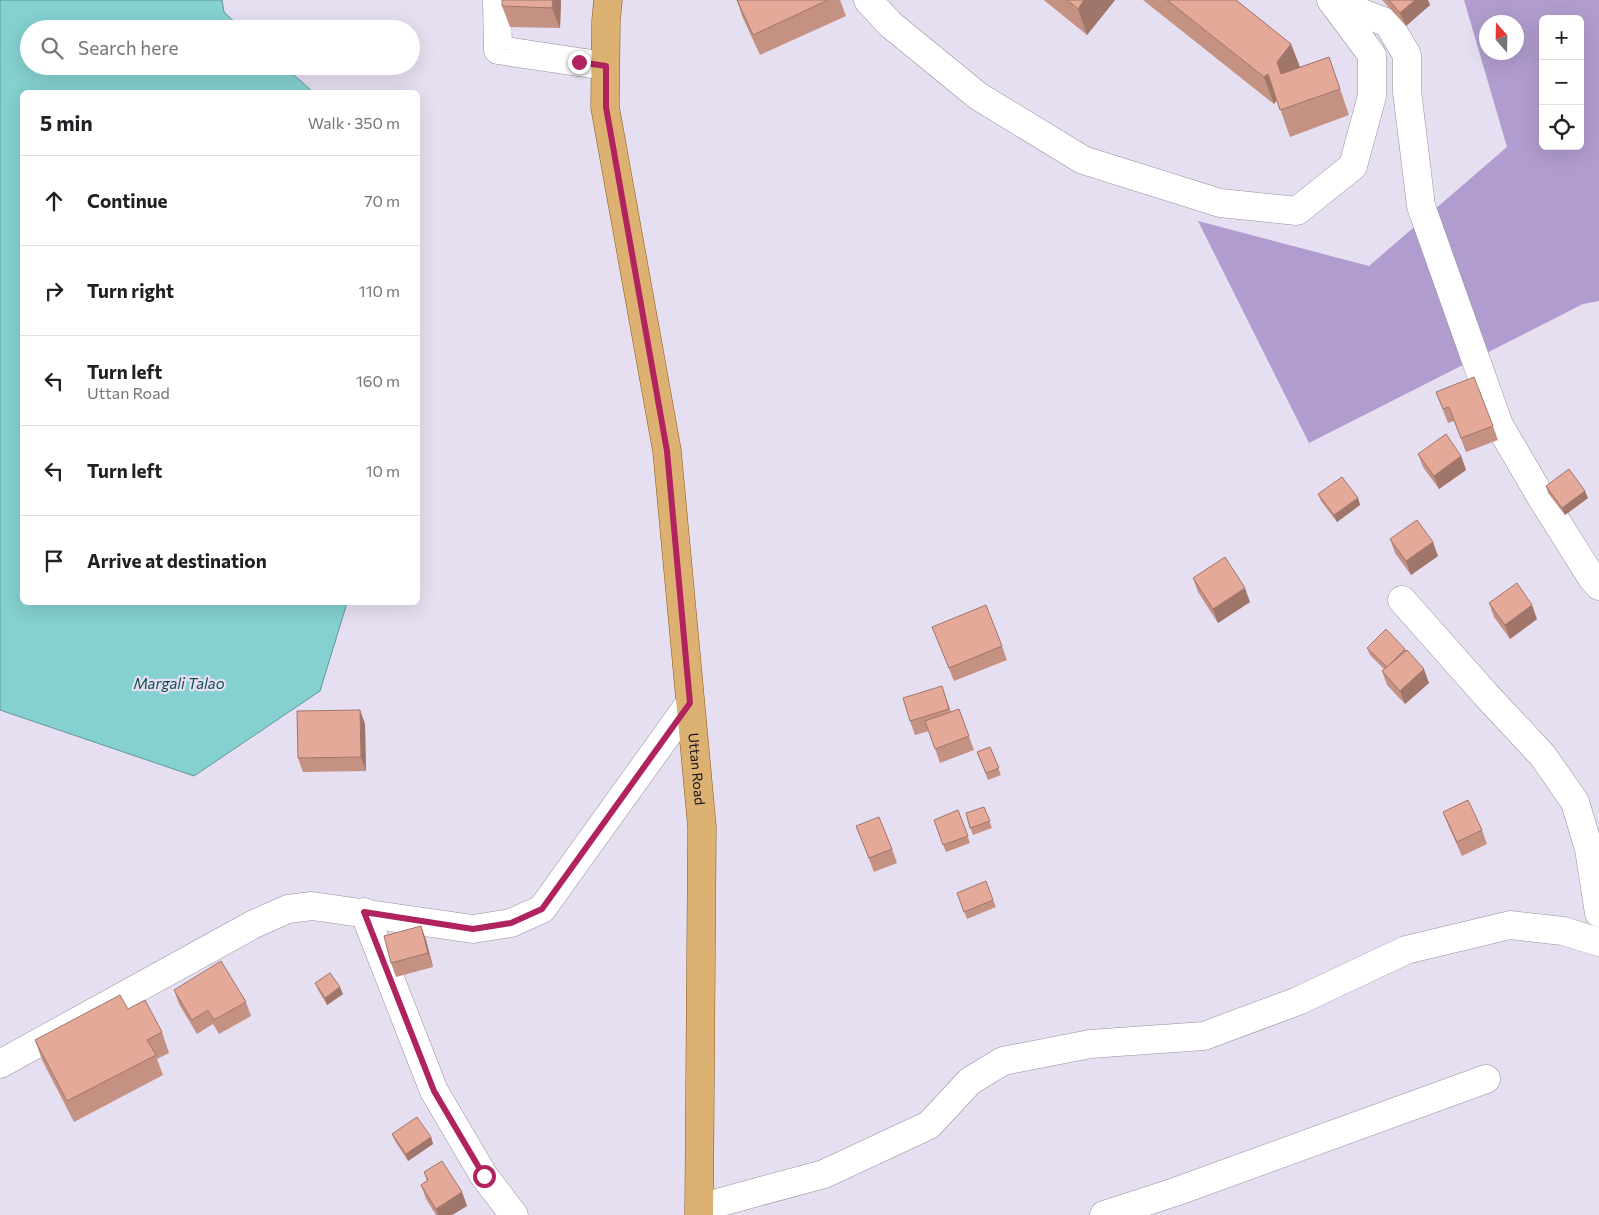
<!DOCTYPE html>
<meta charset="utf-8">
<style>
body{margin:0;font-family:Commissioner,sans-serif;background:#f6f6f6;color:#202124}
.controls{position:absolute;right:15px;top:15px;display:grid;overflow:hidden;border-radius:8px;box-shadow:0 5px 20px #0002}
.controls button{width:45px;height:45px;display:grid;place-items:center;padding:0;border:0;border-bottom:1px solid #e0e0e0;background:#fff;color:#202124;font:25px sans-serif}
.compass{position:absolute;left:1479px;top:15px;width:45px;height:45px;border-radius:50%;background:#fff;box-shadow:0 5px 20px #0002;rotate:340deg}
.stop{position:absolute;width:15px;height:15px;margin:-11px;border:4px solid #b0235e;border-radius:50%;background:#fff}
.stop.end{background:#b0235e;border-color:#fff;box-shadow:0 1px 5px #0008}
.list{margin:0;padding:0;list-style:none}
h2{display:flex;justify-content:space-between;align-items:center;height:65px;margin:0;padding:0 20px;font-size:21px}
h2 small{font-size:16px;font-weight:400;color:#757577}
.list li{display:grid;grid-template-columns:32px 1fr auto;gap:15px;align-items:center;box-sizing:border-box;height:90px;padding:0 20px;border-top:1px solid #e0e0e0}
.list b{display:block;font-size:19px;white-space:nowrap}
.list p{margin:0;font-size:16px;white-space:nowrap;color:#757577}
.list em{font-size:16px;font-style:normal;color:#757577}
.icon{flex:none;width:28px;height:28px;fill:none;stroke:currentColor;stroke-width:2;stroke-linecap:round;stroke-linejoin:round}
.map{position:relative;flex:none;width:1599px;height:1215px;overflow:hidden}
.search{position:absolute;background:#fff;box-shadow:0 5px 20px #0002;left:20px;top:20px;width:400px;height:55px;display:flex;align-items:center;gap:12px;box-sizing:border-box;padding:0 18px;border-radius:28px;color:#757577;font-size:19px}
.panel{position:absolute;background:#fff;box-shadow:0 5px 20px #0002;left:20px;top:90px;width:400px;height:515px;border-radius:8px}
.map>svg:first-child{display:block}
.forest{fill:#b09cce;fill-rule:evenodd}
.water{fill:#85d0d0;stroke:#639799}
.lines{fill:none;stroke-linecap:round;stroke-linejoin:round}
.minor-casing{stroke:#958fa0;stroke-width:29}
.major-casing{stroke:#875815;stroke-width:29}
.minor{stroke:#fff;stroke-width:28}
.major{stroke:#dcb171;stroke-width:28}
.wall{fill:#c49183}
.shaded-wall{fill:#a0766a}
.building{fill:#e4a998;stroke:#a0766a}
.route{stroke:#b0235e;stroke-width:6}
.labels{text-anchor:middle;stroke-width:4.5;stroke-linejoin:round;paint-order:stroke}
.street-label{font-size:14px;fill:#151219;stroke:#e6dff1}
.water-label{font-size:15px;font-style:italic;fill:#0e5152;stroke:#e6dff1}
</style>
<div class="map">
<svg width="1599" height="1215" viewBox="0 0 1599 1215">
<rect width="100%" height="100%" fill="#e6dff1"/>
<path class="forest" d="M1464,0h135v301l-16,3 -274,139 -111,-222 171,45 138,-119zM1543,19h37v127h-37zM1486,22h30v30h-30z"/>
<path class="water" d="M0,0h222l2,12 18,17h-213v37h255l29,26h-291v510l325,1 -27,88 -126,85 -194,-66z"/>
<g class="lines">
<g class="minor-casing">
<g id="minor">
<path d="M497,0l1,50 107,16"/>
<path d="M868,0l22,24 88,72 105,64 137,43 77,8 56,-45 19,-70v-41l-41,-55"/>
<path d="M1333,2l55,21 19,32v36l14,115 78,219 42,72 51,81 7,8"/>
<path d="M1402,600l85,96 56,60 32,46 14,47 10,64"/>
<path d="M364,912l70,179 50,85 30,39"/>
<path d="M0,1064l254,-140 34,-15 24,-3 161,23 38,-6 31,-14 148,-206"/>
<path d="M699,1208l125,-34 105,-49 41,-44 33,-20 87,-17 114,-8 94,-35 108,-51 104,-25 53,6 36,11"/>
<path d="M1104,1215l71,-23 311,-113"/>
</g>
</g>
<g class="major-casing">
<g id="major">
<path id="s1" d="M608,0l-2,21 -1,86 62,344 35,376 -3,388"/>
</g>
</g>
<use href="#minor" class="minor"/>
<use href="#major" class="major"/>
</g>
<g class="wall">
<path d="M502,0h59l-1,28 -50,-1 -8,-21z"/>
<path d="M737,0h103l6,16 -86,39 -18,-39z"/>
<path d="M1044,0h71l-28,35 -42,-34z"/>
<path d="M1143,0h93l55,44 9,23 29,-10 20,58 -59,22 -13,-37 -3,4z"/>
<path d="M1382,0h46l2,5 -24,21z"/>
<path d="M1436,392l57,34 5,14 -32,12 -12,-31 -6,2z"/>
<path d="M1418,454l43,2 5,14 -27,19 -16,-22z"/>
<path d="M1546,486l42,12 -23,17 -17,-22z"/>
<path d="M1318,494l40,4 2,7 -23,17 -16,-21z"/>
<path d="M1390,539l48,17 -27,19 -16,-22z"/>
<path d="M1193,578l57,24 -32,21 -20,-31z"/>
<path d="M1489,603l48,16 -27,20 -16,-22z"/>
<path d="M932,627l70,19 5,14 -53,21z"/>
<path d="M1367,648l39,2 23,33 -24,21 -18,-19 -5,-14 2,-2 -14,-14z"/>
<path d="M942,686l9,26 8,-3 15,41 -34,13 -11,-32 -14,4 -5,-14z"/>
<path d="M360,710l5,14 1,47 -63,1 -5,-14z"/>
<path d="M990,747l11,28 -13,5 -11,-28z"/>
<path d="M984,807l8,21 -19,7 -3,-7z"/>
<path d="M958,810l12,33 -24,9 -12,-32z"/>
<path d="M1443,812l39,18 5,14 -25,12 -14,-31z"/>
<path d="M856,826l36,23 5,14 -23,9z"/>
<path d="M957,893l36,7 3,7 -29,12z"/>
<path d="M421,926l5,14 7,27 -37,10 -5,-14z"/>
<path d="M315,983l28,11 -16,11 -9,-15z"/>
<path d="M174,990l72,12 5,14 -32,18 -6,-10 -16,10 -18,-30z"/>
<path d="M128,1009l34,23 7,21 -12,6 6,16 -89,47 -32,-62 -7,-20z"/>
<path d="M392,1134l39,3 2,7 -25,17 -13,-20z"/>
<path d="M424,1172l38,20 5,14 -15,9h-16l-10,-16 -5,-14 6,-4z"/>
</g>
<g class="shaded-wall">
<path d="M553,0h8l-1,28 -8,-20z"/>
<path d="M1084,0h31l-28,35 -9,-26z"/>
<path d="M1415,0h13l2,5 -24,21 -6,-13z"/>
<path d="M1291,44l10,26 -20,4 -4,-12z"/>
<path d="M1268,74l9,26 -3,4 -10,-27z"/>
<path d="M1461,456l5,14 -27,19 -5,-13z"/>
<path d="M1585,491l3,7 -23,17 -3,-7z"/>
<path d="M1358,498l2,7 -23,17 -3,-7z"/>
<path d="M1433,542l5,14 -27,19 -5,-14z"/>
<path d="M1245,588l5,14 -32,21 -5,-14z"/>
<path d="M1532,605l5,14 -27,20 -5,-14z"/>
<path d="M1424,669l5,14 -24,21 -5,-13z"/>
<path d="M360,710l5,14 1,47 -5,-14z"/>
<path d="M421,926l5,14 7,27 -5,-14z"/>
<path d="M340,987l3,7 -16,11 -2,-7z"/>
<path d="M431,1137l2,7 -25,17 -2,-7z"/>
<path d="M462,1192l5,14 -15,9h-14l-2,-6z"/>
</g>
<g class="building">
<path d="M502,0h51l-1,8 -50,-2z"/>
<path d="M737,0h91l-75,35z"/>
<path d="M1067,0h17l-6,9z"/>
<path d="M1167,0h69l55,44 -14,18 4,12 48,-17 11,32 -60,21 -12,-36 -4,3z"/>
<path d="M1389,0h26l-15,13z"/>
<path d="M1474,377l19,49 -32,12 -12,-31 -6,2 -7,-17z"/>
<path d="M1446,434l15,22 -27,20 -16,-22z"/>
<path d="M1569,469l16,22 -23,17 -16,-22z"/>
<path d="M1342,477l16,21 -24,17 -16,-21z"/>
<path d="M1417,520l16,22 -27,19 -16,-22z"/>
<path d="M1225,557l20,31 -32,21 -20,-31z"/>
<path d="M1517,583l15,22 -27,20 -16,-22z"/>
<path d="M986,605l16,41 -53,22 -17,-41z"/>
<path d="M1386,629l19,20 -18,18 -20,-19z"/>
<path d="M1407,650l17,19 -24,22 -18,-20z"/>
<path d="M942,686l7,23 -39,12 -7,-23z"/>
<path d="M959,709l10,27 -34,13 -10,-28z"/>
<path d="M360,710l1,47 -63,1 -1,-47z"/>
<path d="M990,747l9,21 -13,5 -9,-21z"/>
<path d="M1468,800l14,30 -25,12 -14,-30z"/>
<path d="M984,807l6,14 -20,7 -4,-15z"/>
<path d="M958,810l10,26 -25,9 -9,-25z"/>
<path d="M879,817l13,32 -23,9 -13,-32z"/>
<path d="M986,881l7,19 -29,12 -7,-19z"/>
<path d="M421,926l7,27 -37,10 -7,-27z"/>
<path d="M221,961l25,41 -32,18 -6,-10 -16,10 -18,-30z"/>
<path d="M330,973l10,14 -15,11 -10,-15z"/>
<path d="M120,995l8,14 17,-9 17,32 -15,8 9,15 -89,46 -32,-61z"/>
<path d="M417,1117l14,20 -25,17 -14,-20z"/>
<path d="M442,1161l20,31 -26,17 -15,-24 7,-5 -4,-8z"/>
</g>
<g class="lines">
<path class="route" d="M484,1176l-50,-85 -70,-179 109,17 38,-6 31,-14 148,-206 -23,-252 -61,-344v-41l-27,-4"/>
</g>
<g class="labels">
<g class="street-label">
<text dy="5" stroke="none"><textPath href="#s1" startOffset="776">Uttan Road</textPath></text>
</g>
<g class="water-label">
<text x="179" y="689">Margali Talao</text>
</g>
</g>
</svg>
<div class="controls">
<button>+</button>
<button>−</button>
<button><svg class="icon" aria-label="locate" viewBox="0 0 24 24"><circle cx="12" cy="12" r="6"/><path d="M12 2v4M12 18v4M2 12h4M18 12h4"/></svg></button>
</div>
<svg class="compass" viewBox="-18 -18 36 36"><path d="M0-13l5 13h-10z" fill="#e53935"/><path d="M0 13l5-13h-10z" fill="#757577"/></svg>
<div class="stop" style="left:484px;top:1176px"></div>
<div class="stop end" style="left:579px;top:62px"></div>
<div class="search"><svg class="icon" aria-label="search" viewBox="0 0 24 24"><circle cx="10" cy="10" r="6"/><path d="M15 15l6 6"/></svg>Search here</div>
<section class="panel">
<h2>5 min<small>Walk · 350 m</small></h2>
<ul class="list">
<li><svg class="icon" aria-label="ahead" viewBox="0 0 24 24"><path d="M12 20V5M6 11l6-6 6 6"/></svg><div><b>Continue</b></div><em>70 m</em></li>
<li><svg class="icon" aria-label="right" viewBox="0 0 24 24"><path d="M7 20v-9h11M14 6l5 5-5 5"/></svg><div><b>Turn right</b></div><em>110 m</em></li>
<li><svg class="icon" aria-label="left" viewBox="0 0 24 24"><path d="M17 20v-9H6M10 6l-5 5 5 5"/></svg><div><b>Turn left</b><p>Uttan Road</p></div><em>160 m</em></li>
<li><svg class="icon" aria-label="left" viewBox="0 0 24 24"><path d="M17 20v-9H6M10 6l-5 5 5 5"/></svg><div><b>Turn left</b></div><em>10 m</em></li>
<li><svg class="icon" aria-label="arrive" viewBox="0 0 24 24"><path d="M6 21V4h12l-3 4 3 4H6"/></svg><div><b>Arrive at destination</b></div></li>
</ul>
</section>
</div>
